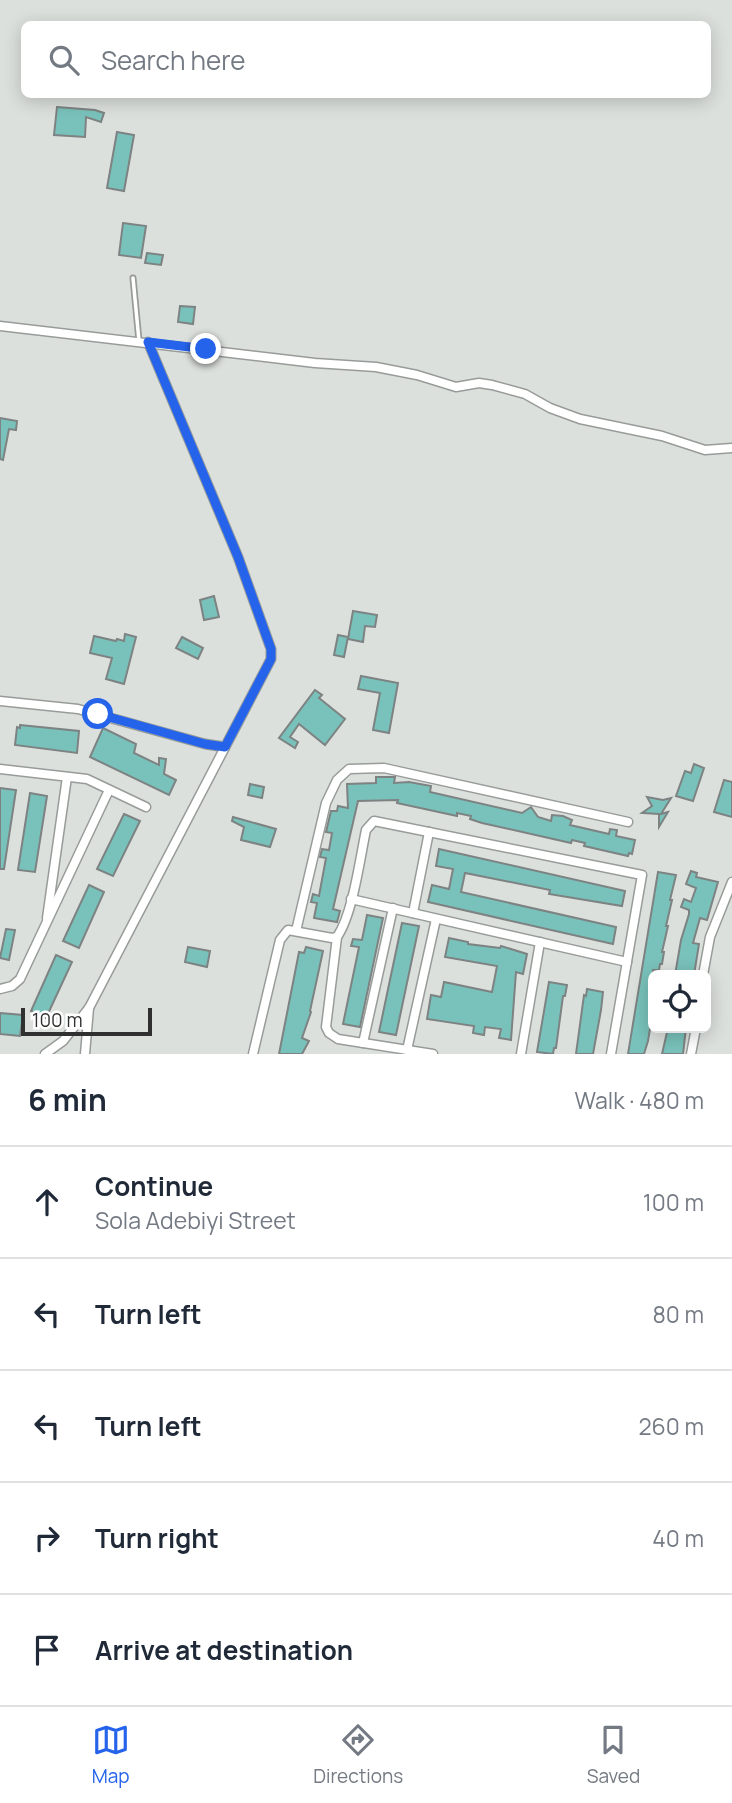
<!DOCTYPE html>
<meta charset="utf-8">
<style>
body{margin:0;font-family:Manrope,sans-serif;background:#f6f6f7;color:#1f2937}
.controls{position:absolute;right:21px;bottom:21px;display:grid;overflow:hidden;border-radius:10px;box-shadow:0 4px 18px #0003}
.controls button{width:63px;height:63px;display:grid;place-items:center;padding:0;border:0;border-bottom:2px solid #e0e1e3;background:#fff;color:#1f2937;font:35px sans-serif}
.scale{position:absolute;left:21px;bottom:18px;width:131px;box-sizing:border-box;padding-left:7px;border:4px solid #2f302f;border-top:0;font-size:19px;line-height:24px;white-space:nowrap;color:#2f302f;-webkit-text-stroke:5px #fff;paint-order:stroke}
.stop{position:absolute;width:21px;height:21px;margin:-16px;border:5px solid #2563eb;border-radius:50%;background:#fff}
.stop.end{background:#2563eb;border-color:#fff;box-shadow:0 2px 7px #0008}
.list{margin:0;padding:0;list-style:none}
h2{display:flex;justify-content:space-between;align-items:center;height:91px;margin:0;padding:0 28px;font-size:30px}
h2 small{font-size:23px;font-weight:400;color:#747a83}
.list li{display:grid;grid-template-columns:46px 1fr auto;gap:21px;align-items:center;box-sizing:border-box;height:112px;padding:0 28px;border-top:2px solid #e0e1e3}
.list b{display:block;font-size:26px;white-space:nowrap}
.list p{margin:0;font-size:23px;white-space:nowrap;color:#747a83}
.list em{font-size:23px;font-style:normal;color:#747a83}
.icon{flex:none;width:38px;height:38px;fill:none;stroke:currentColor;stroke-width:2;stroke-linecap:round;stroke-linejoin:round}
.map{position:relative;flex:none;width:732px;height:1054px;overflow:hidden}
.search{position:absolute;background:#fff;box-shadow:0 4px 18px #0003;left:21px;right:21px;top:21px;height:77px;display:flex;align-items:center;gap:18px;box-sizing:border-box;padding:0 24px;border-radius:10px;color:#747a83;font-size:26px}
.sheet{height:651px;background:#fff}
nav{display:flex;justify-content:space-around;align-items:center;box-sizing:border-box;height:98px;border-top:2px solid #e0e1e3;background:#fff;font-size:19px;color:#747a83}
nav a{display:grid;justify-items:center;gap:4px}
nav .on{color:#2563eb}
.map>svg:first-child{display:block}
.building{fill:#79c2bb;stroke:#7d8382;stroke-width:2}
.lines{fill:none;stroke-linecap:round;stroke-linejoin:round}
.service-casing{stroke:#989c99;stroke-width:7}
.minor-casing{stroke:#989c99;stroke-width:11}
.service{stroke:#fff;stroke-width:3.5}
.minor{stroke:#fff;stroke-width:8}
.route{stroke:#2563eb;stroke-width:9}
</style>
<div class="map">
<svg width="732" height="1054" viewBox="0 0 732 1054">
<rect width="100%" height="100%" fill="#dce0dd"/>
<g class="building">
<path d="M57,107l38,3 9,3 -3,9 -15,-5 -1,20 -31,-2z"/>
<path d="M117,132l17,3 -10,56 -17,-3z"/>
<path d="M123,223l23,3 -5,32 -22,-3z"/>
<path d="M147,253l16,2 -2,10 -16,-2z"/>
<path d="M180,306l15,1 -2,17 -15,-2z"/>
<path d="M0,418l17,3 -1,9 -7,-1 -6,31 -3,-1z"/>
<path d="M214,596l5,21 -15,3 -4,-20z"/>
<path d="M353,611l24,4 -2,12 -10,-1 -2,16 -15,-3z"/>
<path d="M125,634l11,3 -12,47 -18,-5 6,-21 -22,-5 4,-17 22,5 1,-2 7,2z"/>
<path d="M338,635l10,2 -4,20 -10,-2z"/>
<path d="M182,637l21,11 -5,11 -22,-11z"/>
<path d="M361,676l37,7 -9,50 -16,-3 7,-37 -22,-4z"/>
<path d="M315,690l7,5 -3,3 26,21 -20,26 -26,-21 -9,13 8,5 -3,6 -16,-10z"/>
<path d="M20,725l59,6 -2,22 -62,-8 2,-18 3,1z"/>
<path d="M103,728l33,16 -2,9 25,12v-7l7,1 -2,15 12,6 -7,15 -79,-38z"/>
<path d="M694,764l10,4 -11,33 -17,-5 9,-25 6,2z"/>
<path d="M376,777h19l-1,6 15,-1 22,4 -1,6 92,21 9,-6 7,10 13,4 1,-6 11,1 9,4 -2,5 39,9 1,-5 7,1 -1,6 19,4 -3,14 -3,-1 -1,3 -44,-10 1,-3 -13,-3 -1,3 -89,-20 -12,-4 1,-3 -14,-3v3l-60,-13 1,-3 -40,1 -25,108 7,2 -3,11 -23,-4 3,-15 -6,-1 2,-8 6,2 7,-38 -6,-1 2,-8 7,1 3,-17 -6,-1 5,-21h6l1,-5 10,2 -1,-24 29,-1z"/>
<path d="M724,780l8,2v35l-18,-5z"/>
<path d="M250,784l14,3 -2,11 -14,-3z"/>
<path d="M0,788l16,2 -12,79h-4z"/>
<path d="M30,793l17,3 -12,76 -17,-2z"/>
<path d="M647,797l16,3 8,-2 -10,16 7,-2 -9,15v-13l-17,-1 10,-7z"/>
<path d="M124,814l16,7 -27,55 -16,-7z"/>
<path d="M233,817l43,12 -6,18 -29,-7 3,-13 -12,-6z"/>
<path d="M439,849l186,42 -3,15 -73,-12 1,-4 -85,-17 -4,19 155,35 -3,17 -185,-42 4,-17 17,4 4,-20 -17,-3z"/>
<path d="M691,871l6,2 -1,4 22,5 -11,38 -7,-2 -7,25 6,1 -5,31h-19l6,-35 8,-26v-4l-8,-3 3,-8 7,3 5,-14 -10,-4z"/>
<path d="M658,872l18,3 -6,25h2l-6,26h2l-6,26h2l-2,12h-2l-1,6h-6v41l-5,30 -4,13h-16z"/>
<path d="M89,885l15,7 -25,56 -16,-7z"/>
<path d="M367,915l16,3 -23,109 -17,-3 16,-77 -8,-1 2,-7 9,1z"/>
<path d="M402,923l17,3 -23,109 -17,-3z"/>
<path d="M6,929l9,1 -6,30 -9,-2z"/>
<path d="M449,938l19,4v2l32,4 1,-2 26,8 -4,20 -7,-2 -5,68 -12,-2 2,-9 -16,-2 -1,8 -11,-2 1,-7 -47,-7 4,-24 10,2 3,-15 48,10 5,-26 -52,-9z"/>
<path d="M188,947l22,4 -3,16 -22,-5z"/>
<path d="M306,947l17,4 -13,60 1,1 -9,26 7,3 -7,13h-23l20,-102 5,1z"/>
<path d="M56,955l16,7 -26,56 -15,-7z"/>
<path d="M549,982l18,3 -2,11h-2l-7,52h-2l-1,6 -16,-2z"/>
<path d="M587,989l16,3 -2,18 -8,44h-17l8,-59 2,1z"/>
<path d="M0,1013l23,2 -3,21 -20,-2z"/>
<path d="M668,1028h18l-3,26h-21z"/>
</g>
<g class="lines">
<g class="service-casing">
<path id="service" d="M133,278l6,63"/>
</g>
<g class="minor-casing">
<g id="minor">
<path d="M0,326l315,37 61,4 41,8 39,12 23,-4 13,2 33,9 25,14 30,11 82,17 43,14 27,-2"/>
<path d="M0,701l78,8 127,35 20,3"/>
<path d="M0,769l87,10 59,28"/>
<path d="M351,899l276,63"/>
<path d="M413,913l16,-81"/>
<path d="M47,918l20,-141"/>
<path d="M296,931l30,-128 11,-23 12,-11 35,-1 244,54"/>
<path d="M703,975l7,-38 22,-55"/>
<path d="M0,989l12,-3 8,-7 89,-189"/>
<path d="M363,1043l30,-135"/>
<path d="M407,1050l29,-131"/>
<path d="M45,1054l18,-13 26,-33 182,-349v-10l-33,-92 -90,-215"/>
<path d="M85,1054l4,-46"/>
<path d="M253,1054l27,-114 8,-10 44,8 5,-1"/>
<path d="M433,1054l-95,-15 -9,-6 -3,-6 11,-90c16,-23 23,-79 29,-107l8,-9 268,54 -31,179"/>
<path d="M521,1054l19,-112"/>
<path d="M691,1054l5,-26"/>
</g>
</g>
<use href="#service" class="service"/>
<use href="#minor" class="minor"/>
</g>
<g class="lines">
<path class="route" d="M98,714l107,30 20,3 46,-88v-10l-33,-92 -90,-215 58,7"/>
</g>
</svg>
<div class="controls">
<button><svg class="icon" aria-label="locate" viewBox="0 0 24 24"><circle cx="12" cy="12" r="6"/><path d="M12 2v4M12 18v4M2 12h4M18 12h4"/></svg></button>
</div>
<div class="scale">100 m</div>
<div class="stop" style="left:98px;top:714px"></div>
<div class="stop end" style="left:206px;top:349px"></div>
<div class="search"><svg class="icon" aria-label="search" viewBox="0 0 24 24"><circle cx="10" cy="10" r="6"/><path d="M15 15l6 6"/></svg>Search here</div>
</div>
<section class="sheet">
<h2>6 min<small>Walk · 480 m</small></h2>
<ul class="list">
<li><svg class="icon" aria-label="ahead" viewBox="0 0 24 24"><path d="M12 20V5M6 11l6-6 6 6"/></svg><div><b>Continue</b><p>Sola Adebiyi Street</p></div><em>100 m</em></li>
<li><svg class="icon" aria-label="left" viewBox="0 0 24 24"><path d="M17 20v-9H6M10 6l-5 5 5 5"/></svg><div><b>Turn left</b></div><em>80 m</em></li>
<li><svg class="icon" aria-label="left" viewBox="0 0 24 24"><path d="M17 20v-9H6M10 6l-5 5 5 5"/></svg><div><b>Turn left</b></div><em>260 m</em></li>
<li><svg class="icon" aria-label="right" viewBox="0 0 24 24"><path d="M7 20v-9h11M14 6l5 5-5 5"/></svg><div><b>Turn right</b></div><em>40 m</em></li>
<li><svg class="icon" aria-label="arrive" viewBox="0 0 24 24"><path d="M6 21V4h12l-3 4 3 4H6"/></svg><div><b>Arrive at destination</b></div></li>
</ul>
</section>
<nav>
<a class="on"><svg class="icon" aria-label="map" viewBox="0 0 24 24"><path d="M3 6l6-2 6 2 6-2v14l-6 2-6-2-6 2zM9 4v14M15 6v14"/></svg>Map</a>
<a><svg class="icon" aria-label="directions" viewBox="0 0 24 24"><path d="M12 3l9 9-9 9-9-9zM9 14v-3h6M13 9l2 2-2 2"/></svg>Directions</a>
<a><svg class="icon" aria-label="saved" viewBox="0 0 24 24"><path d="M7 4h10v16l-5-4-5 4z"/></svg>Saved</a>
</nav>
